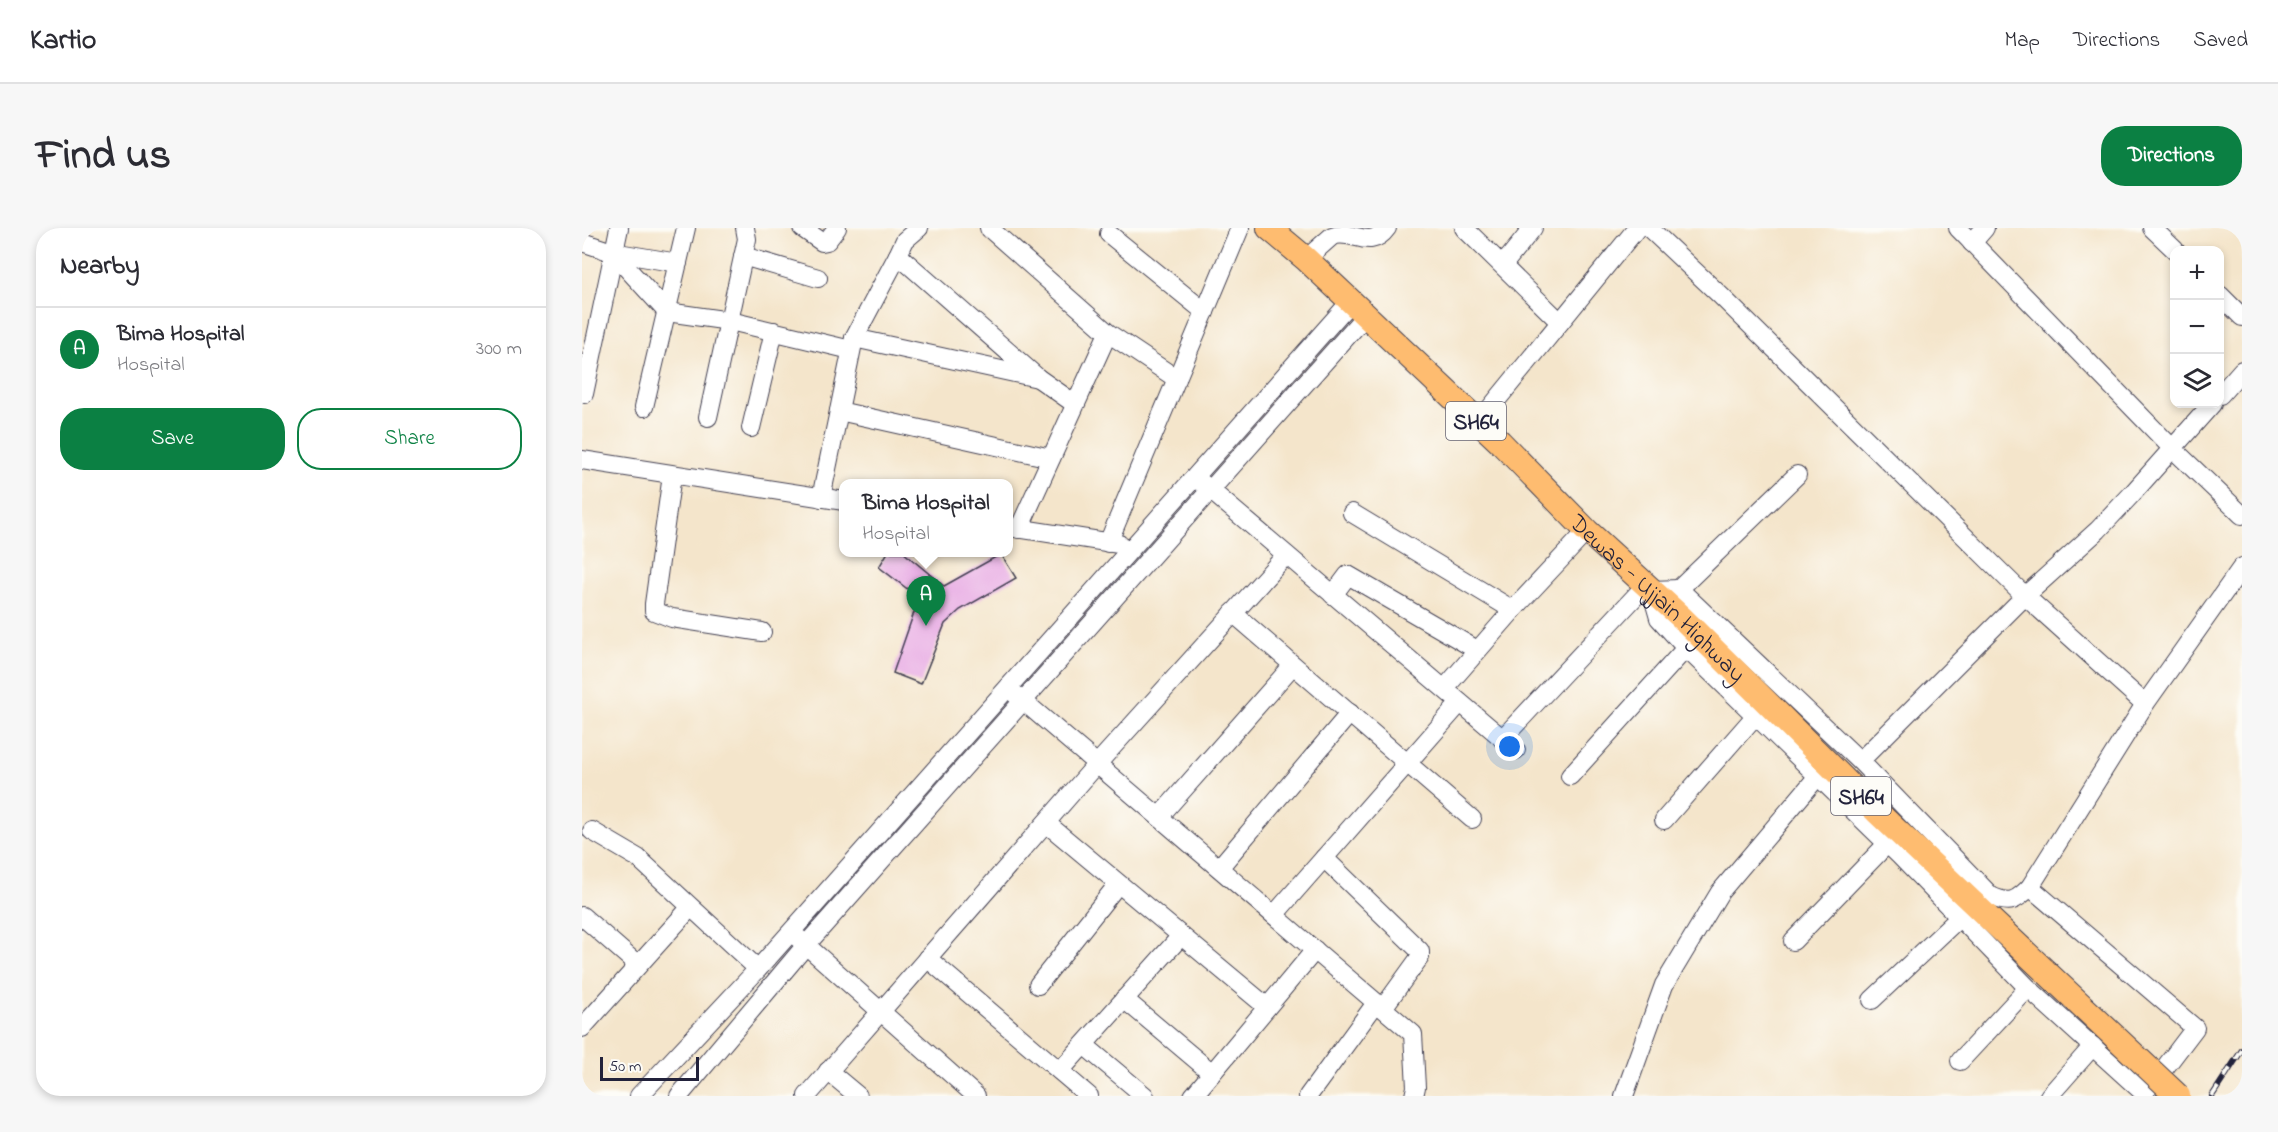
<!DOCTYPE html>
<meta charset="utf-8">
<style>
body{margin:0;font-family:"Indie Flower",sans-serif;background:#f7f7f7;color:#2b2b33}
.controls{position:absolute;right:18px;top:18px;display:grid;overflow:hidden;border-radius:12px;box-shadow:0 3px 9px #0003}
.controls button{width:54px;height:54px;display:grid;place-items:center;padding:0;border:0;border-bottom:2px solid #e1e1e2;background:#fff;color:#2b2b33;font:30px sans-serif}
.scale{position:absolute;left:18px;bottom:15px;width:99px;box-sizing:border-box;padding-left:6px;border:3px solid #22223b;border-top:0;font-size:16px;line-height:21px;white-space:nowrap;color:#22223b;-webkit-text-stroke:4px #fdfcf7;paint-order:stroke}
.you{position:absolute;left:928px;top:519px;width:21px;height:21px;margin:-15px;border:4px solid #fff;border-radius:50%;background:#1a73e8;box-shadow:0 0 0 9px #1a73e833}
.badge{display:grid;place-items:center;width:39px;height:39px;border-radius:50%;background:#0b8043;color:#fff;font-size:20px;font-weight:700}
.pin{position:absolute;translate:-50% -50px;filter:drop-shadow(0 2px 3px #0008)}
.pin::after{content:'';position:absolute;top:32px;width:21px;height:18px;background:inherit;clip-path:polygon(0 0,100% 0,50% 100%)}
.popup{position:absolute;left:257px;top:251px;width:174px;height:78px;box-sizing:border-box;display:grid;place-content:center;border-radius:12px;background:#fff;filter:drop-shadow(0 2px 4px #0005);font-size:20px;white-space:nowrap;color:#7c7c81}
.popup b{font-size:22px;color:#2b2b33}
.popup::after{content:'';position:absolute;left:50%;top:100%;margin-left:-12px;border:12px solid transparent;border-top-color:#fff}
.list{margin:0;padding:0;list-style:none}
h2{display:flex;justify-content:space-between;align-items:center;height:78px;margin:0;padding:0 24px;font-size:26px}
h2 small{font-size:20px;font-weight:400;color:#7c7c81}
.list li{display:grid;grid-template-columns:39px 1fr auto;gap:18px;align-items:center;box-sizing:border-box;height:84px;padding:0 24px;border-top:2px solid #e1e1e2}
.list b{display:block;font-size:22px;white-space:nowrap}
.list p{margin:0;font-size:20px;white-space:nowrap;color:#7c7c81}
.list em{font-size:20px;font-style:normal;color:#7c7c81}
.actions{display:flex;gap:12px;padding:18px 24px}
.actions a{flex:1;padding:14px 0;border:2px solid #0b8043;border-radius:24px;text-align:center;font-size:21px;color:#0b8043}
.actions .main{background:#0b8043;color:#fff}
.icon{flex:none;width:33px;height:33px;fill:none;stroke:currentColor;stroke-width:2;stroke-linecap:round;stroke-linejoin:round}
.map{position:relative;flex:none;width:1660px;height:868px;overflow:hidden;border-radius:24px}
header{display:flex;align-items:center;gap:36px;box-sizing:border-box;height:84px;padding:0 30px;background:#fff;border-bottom:2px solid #e1e1e2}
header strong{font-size:28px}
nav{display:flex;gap:33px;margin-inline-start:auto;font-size:21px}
.intro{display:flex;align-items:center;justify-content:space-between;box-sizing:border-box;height:144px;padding:0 36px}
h1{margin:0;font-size:42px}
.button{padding:15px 27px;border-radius:24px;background:#0b8043;color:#fff;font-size:21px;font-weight:700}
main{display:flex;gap:36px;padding:0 36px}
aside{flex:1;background:#fff;border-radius:24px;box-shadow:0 3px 9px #0003}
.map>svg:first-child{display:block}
.building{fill:#e7a7e3}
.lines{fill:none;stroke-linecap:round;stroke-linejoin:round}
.minor-casing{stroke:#423f51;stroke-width:20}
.major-casing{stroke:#423f51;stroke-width:26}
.minor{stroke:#fff;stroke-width:18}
.major{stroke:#febc70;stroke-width:24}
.rail-casing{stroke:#22223b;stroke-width:6}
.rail{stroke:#fdfcf7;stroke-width:4;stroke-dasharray:11;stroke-linecap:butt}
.major-bridge-casing{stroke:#423f51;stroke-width:26;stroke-linecap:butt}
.major-bridge{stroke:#febc70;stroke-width:24}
.labels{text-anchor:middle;stroke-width:4.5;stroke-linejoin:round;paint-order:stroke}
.shield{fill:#fdfcf7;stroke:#646373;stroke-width:1.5}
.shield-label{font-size:22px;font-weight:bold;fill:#22223b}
.street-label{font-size:24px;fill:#22223b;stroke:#fdfcf7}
</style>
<header>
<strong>Kartio</strong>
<nav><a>Map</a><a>Directions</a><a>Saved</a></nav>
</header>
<div class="intro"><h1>Find us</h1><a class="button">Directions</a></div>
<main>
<aside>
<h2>Nearby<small></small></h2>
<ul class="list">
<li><span class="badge">A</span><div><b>Bima Hospital</b><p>Hospital</p></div><em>300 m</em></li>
</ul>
<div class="actions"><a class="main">Save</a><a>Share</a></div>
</aside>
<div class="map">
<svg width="1660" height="868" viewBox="0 0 1660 868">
<rect width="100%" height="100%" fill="#fdfcf7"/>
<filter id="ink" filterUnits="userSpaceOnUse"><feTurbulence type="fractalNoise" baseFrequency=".0167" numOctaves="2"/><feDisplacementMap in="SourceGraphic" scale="12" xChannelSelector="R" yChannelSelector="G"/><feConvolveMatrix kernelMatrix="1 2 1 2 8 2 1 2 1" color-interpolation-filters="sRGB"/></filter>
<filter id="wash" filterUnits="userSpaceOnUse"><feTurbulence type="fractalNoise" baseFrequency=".008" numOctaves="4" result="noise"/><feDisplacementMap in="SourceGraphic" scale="24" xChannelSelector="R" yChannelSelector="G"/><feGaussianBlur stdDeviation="1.35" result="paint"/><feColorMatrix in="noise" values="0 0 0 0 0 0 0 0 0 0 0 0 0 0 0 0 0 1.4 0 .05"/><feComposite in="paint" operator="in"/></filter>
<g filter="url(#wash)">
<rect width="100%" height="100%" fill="#f4e5cb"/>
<g id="blocks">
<path class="building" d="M306,324h15l41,34 57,-32 15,24 -56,32 -15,14 -24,60 -28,-11 26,-75 -40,-31z"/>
</g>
</g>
<g filter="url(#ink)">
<use href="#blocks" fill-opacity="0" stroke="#423f51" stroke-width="1.5"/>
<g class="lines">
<g class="minor-casing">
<g id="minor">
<path d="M220,0l20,14 5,-1 10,-13"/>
<path d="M337,0l-14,12 -7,15 140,123 37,26"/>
<path d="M407,0l119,105 69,46"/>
<path d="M882,0l96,94"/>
<path d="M1067,0l72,68 304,300 120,108"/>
<path d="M1376,0l214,220 70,67"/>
<path d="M1570,0l23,22"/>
<path d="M527,6l96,78"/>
<path d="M0,14l30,10 66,11"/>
<path d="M1390,15l13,-15"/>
<path d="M30,24l55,60 63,9 121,29"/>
<path d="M161,28l75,22"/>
<path d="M724,31l26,-23c20,-8 38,16 55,-8"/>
<path d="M921,37l30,-37"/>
<path d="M1638,67l22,22"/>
<path d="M272,110l44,-83"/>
<path d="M2,166l35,-166"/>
<path d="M1638,167l22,-25"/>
<path d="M62,179l42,-179"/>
<path d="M257,183l212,47"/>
<path d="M126,189l39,-178 -2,-11"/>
<path d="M896,195l159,-195"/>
<path d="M169,200l23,-97"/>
<path d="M0,232l262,41"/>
<path d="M90,247l-18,129v7l18,7 90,14"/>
<path d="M620,255l314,267"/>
<path d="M239,270l33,-160 184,40"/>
<path d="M770,285l161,97"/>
<path d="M427,299l110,17"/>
<path d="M437,301l89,-196"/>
<path d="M526,315l132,-315"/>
<path d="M1097,361l118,-114"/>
<path d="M751,367l15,-20 129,75"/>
<path d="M651,385l239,206"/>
<path d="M863,460l68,-78 74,-79"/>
<path d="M433,466l398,340 3,53 -2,9"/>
<path d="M920,511l144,-154"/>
<path d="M1278,533l165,-165 73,-66 33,-35 81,-91"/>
<path d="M988,548l116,-128"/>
<path d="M577,589l134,-152"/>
<path d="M1082,592l92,-105"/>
<path d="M464,595l221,184"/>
<path d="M10,603l46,27 120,111"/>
<path d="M742,630l96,93v6l-37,51"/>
<path d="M637,640l131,-155"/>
<path d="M1448,659l165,141 -44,58"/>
<path d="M692,687l186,-212"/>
<path d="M0,688l56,49"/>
<path d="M216,710l178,158"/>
<path d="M1211,713l94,-97"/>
<path d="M345,730l162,138"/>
<path d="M456,757l80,-101"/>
<path d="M542,771l88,74"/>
<path d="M1290,772l88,-83"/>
<path d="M0,800l108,-120"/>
<path d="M502,817l61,51"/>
<path d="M1378,833l68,-73"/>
<path d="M246,843l30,25"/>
<path d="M478,843l121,-135"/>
<path d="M1563,866l-117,-106 -129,-133 -213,-207 -27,-30 -8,-28 28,-1 181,172 131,135c19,9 25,5 39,-9l115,-183 97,-137"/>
<path d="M57,868l119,-127 593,-668"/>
<path d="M97,868l127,-151 560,-630"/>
<path d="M225,868l290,-332 189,-209"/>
<path d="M611,868l122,-146"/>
<path d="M726,868l68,-93"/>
<path d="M1042,868l40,-111 56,-93 98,-116"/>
<path d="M1467,868l44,-50"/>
</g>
</g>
<g class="major-casing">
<g id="major">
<path id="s1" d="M687,0l37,31 194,183 87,89 94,86 196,195 168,159"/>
</g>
</g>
<use href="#minor" class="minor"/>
<use href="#major" class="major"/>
<g class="rail-casing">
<path id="rail" d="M1630,868l30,-46"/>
</g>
<use href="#rail" class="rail"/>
<g class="major-bridge-casing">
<path id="major-bridge" d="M1463,743l133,125"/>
</g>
<use href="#major-bridge" class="major-bridge"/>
</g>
</g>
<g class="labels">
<g class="shield">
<rect x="864" y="174" width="60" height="38" rx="4.5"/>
<rect x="1249" y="549" width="60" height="38" rx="4.5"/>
</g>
<g class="shield-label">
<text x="894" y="201">SH64</text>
<text x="1279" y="576">SH64</text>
</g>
<g class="street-label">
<text dy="8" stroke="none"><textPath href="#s1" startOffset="537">Dewas - Ujjain Highway</textPath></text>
</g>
</g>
</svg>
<div class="controls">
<button>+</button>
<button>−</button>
<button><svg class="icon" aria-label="layers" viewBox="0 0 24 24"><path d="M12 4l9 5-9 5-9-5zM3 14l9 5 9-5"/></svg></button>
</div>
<div class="scale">50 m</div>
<div class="you"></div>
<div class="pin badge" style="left:344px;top:398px">A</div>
<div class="popup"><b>Bima Hospital</b>Hospital</div>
</div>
</main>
